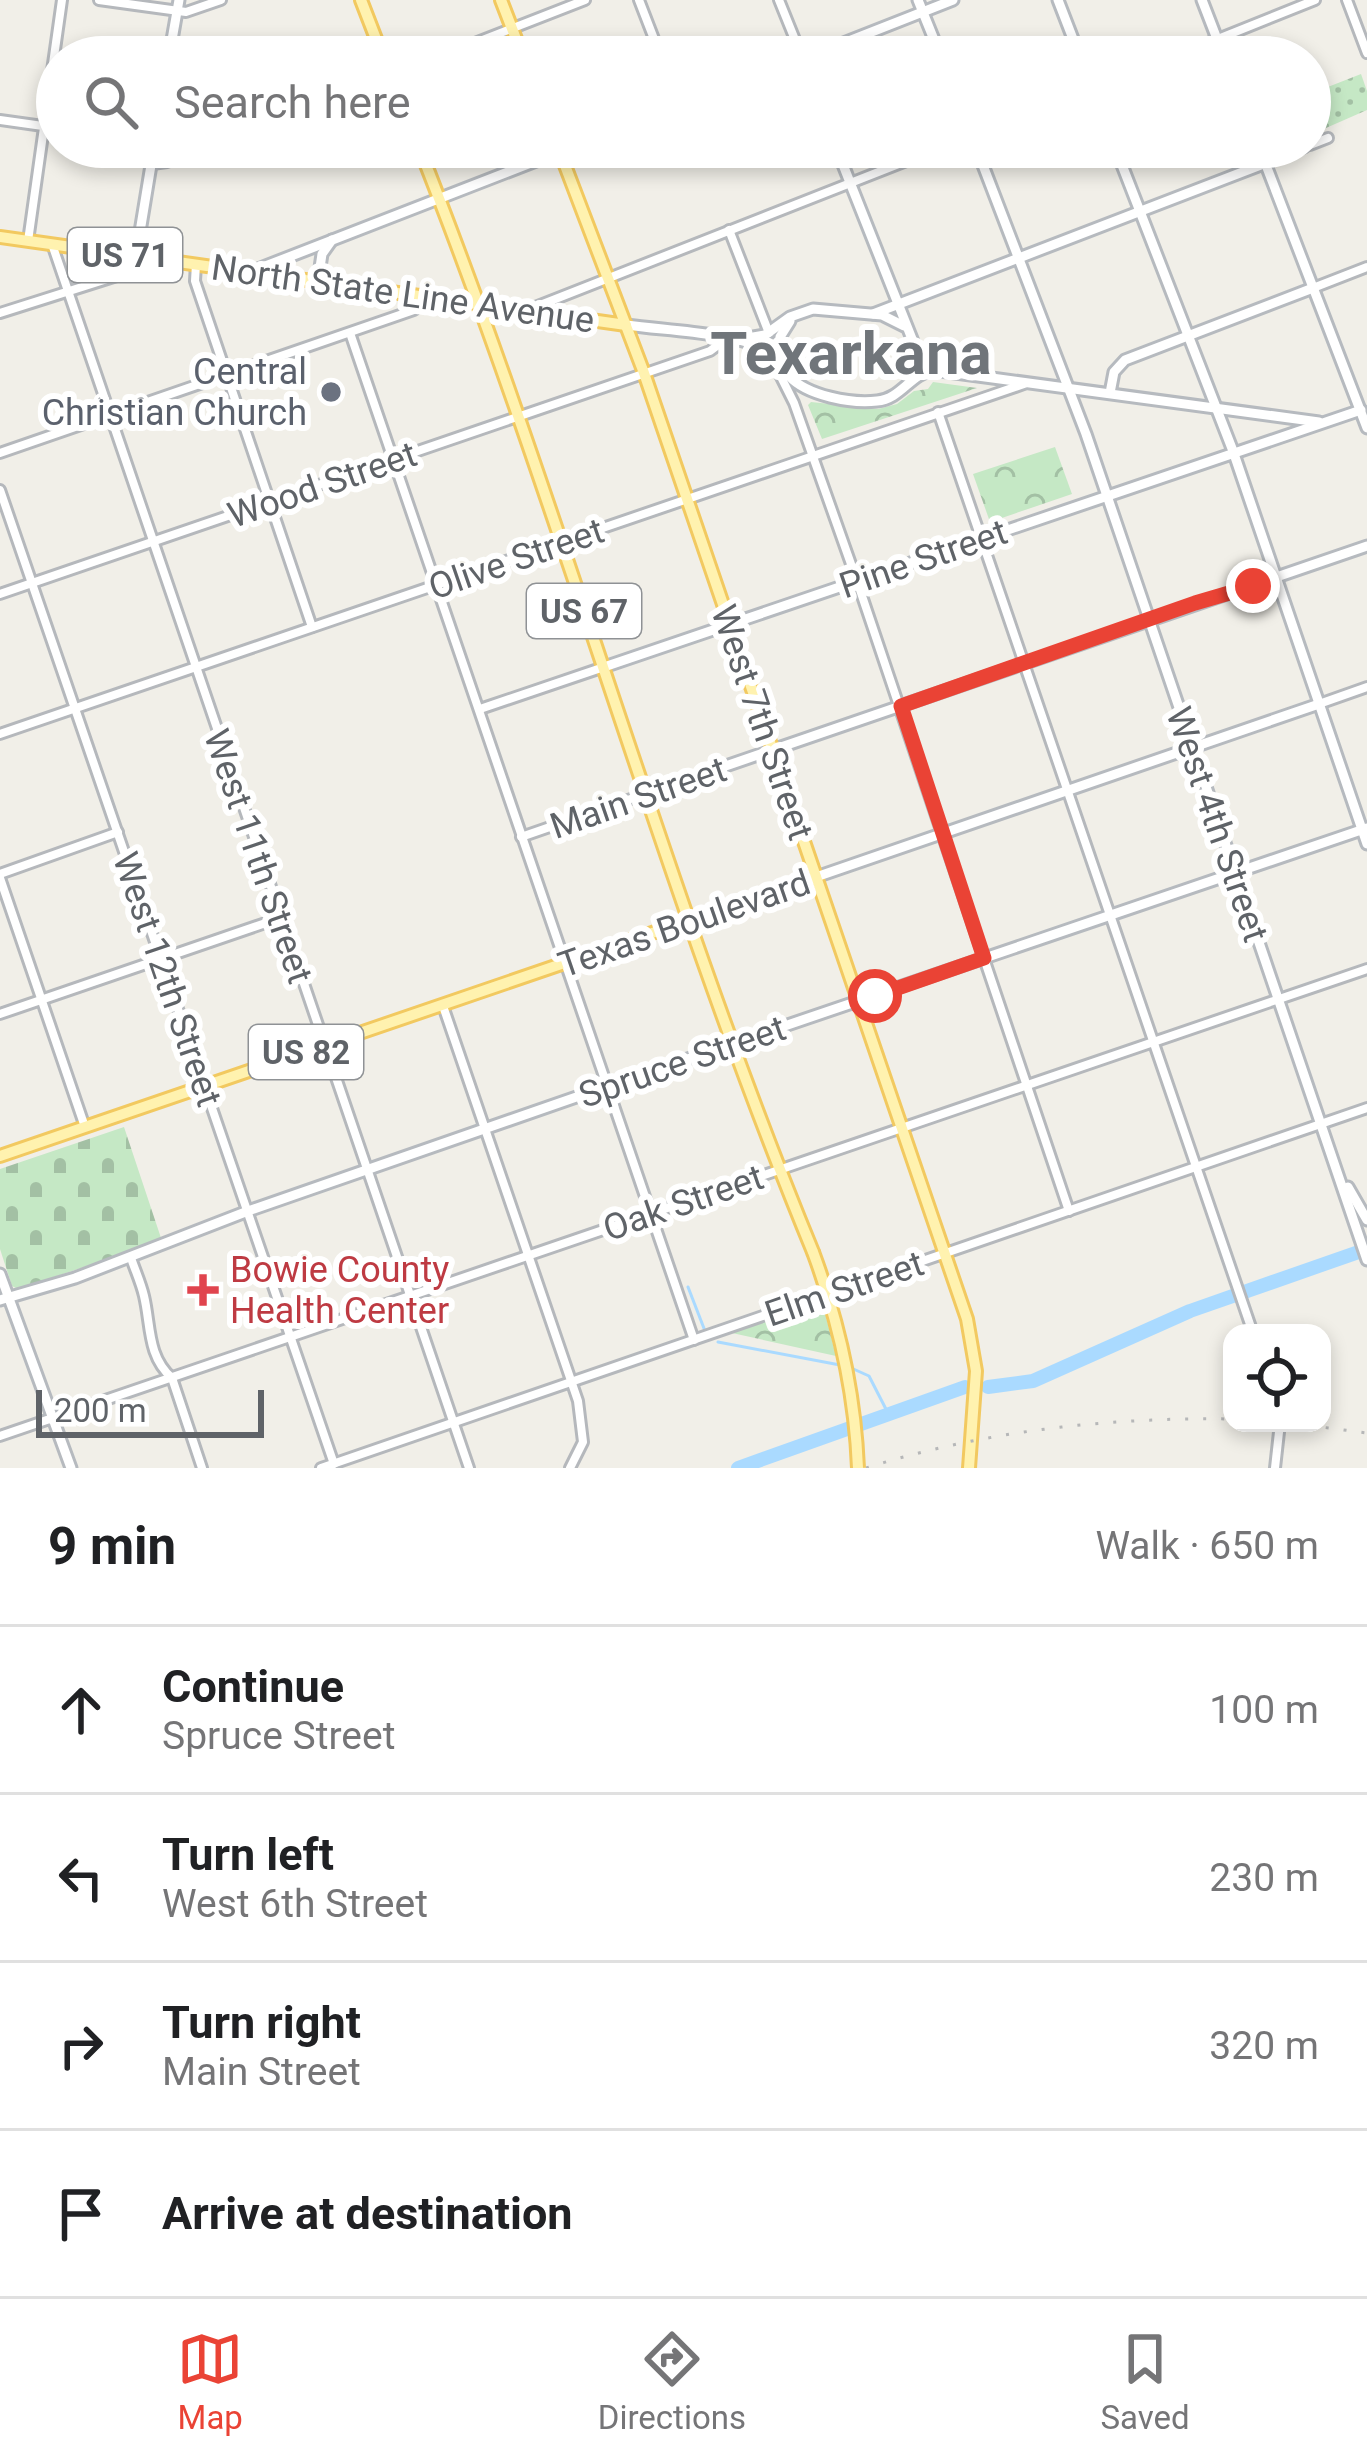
<!DOCTYPE html>
<meta charset="utf-8">
<style>
body{margin:0;font-family:Roboto,sans-serif;background:#f6f6f6;color:#202124}
.controls{position:absolute;right:36px;bottom:36px;display:grid;overflow:hidden;border-radius:24px;box-shadow:0 6px 18px #0003}
.controls button{width:108px;height:108px;display:grid;place-items:center;padding:0;border:0;border-bottom:3px solid #e0e0e0;background:#fff;color:#202124;font:60px sans-serif}
.scale{position:absolute;left:36px;bottom:30px;width:228px;box-sizing:border-box;padding-left:12px;border:6px solid #5f6368;border-top:0;font-size:33px;line-height:42px;white-space:nowrap;color:#5f6368;-webkit-text-stroke:9px #fff;paint-order:stroke}
.stop{position:absolute;width:36px;height:36px;margin:-27px;border:9px solid #ea4335;border-radius:50%;background:#fff}
.stop.end{background:#ea4335;border-color:#fff;box-shadow:0 3px 12px #0008}
.list{margin:0;padding:0;list-style:none}
h2{display:flex;justify-content:space-between;align-items:center;height:156px;margin:0;padding:0 48px;font-size:51px}
h2 small{font-size:39px;font-weight:400;color:#757577}
.list li{display:grid;grid-template-columns:78px 1fr auto;gap:36px;align-items:center;box-sizing:border-box;height:168px;padding:0 48px;border-top:3px solid #e0e0e0}
.list b{display:block;font-size:45px;white-space:nowrap}
.list p{margin:0;font-size:39px;white-space:nowrap;color:#757577}
.list em{font-size:39px;font-style:normal;color:#757577}
.icon{flex:none;width:66px;height:66px;fill:none;stroke:currentColor;stroke-width:2;stroke-linecap:round;stroke-linejoin:round}
.map{position:relative;flex:none;width:1367px;height:1468px;overflow:hidden}
.search{position:absolute;background:#fff;box-shadow:0 6px 18px #0003;left:36px;right:36px;top:36px;height:132px;display:flex;align-items:center;gap:30px;box-sizing:border-box;padding:0 42px;border-radius:66px;color:#757577;font-size:45px}
.sheet{height:828px;background:#fff}
nav{display:flex;justify-content:space-around;align-items:center;box-sizing:border-box;height:168px;border-top:3px solid #e0e0e0;background:#fff;font-size:33px;color:#757577}
nav a{display:grid;justify-items:center;gap:6px}
nav .on{color:#ea4335}
.map>svg:first-child{display:block}
.grass{fill:url(#grass-dots)}
.cemetery{fill:url(#cemetery-stones)}
.park{fill:url(#park-crowns)}
.lines{fill:none;stroke-linecap:round;stroke-linejoin:round}
.stream{stroke:#aadaff;stroke-width:3}
.river{stroke:#aadaff;stroke-width:14}
.street-casing{stroke:#b5b8bc;stroke-width:14}
.secondary-casing{stroke:#b6babf;stroke-width:15}
.primary-casing{stroke:#f2c960;stroke-width:16}
.street{stroke:#fff;stroke-width:8}
.secondary{stroke:#fff;stroke-width:9}
.primary{stroke:#fff2af;stroke-width:10}
.rail{stroke:#b6b7b8;stroke-width:3;stroke-dasharray:3 15;stroke-linecap:butt}
.primary-bridge-casing{stroke:#f2c960;stroke-width:16;stroke-linecap:butt}
.primary-bridge{stroke:#fff2af;stroke-width:10}
.route{stroke:#ea4335;stroke-width:15}
.worship-dot{fill:#6b7280;stroke:#fff;stroke-width:4.5}
.health-dot{fill:#e0444e;stroke:#fff;stroke-width:4.5}
.labels{text-anchor:middle;stroke-width:12;stroke-linejoin:round;paint-order:stroke}
.shield{fill:#fff;stroke:#8f9295;stroke-width:3}
.shield-label{font-size:33px;font-weight:bold;fill:#5f6368}
.street-label{font-size:36px;fill:#5f6368;stroke:#fff}
.worship-label{font-size:36px;fill:#5b616d;stroke:#fff;text-anchor:end}
.health-label{font-size:36px;fill:#be3a42;stroke:#fff;text-anchor:start}
.town-label{font-size:60px;font-weight:bold;fill:#70757a;stroke:#fff}
</style>
<div class="map">
<svg width="1367" height="1468" viewBox="0 0 1367 1468">
<defs>
<pattern id="grass-dots" width="8" height="8" patternUnits="userSpaceOnUse" patternTransform="scale(3)"><rect width="8" height="8" fill="#c5e8c5"/><path d="M2 2h.1M6 6h.1" fill="none" stroke="#a3c0a4" stroke-width="1.8" stroke-linecap="round"/></pattern>
<pattern id="cemetery-stones" width="16" height="16" patternUnits="userSpaceOnUse" patternTransform="scale(3)"><rect width="16" height="16" fill="#c5e8c5"/><path d="M2 7V4a2 2 0 0 1 4 0v3zM10 15v-3a2 2 0 0 1 4 0v3z" fill="#a3c0a4"/></pattern>
<pattern id="park-crowns" width="20" height="18" patternUnits="userSpaceOnUse" patternTransform="scale(3)"><rect width="20" height="18" fill="#c5e8c5"/><path d="M2 6a3 3 0 1 1 6 0M12 15a3 3 0 1 1 6 0" fill="none" stroke="#a3c0a4"/></pattern>
</defs>
<rect width="100%" height="100%" fill="#f1efe8"/>
<path class="grass" d="M1361,74l6,17v19l-57,25v-41z"/>
<path class="cemetery" d="M124,1127l38,114 -144,48 -6,-3 -12,-37v-80z"/>
<g class="park">
<path d="M933,382l44,6 -155,51 -14,-34 3,-3 67,7 19,-5 17,-13 14,-2z"/>
<path d="M1055,447l17,47 -82,28 -17,-48z"/>
<path d="M822,1301l14,55 -104,-23z"/>
</g>
<g class="lines">
<g class="stream">
<path d="M688,1287l17,44"/>
<path d="M718,1342l122,23"/>
<path d="M849,1367l20,9 21,41"/>
</g>
<g class="river">
<path d="M988,1387l45,-6 157,-70 177,-62"/>
<path d="M738,1468l227,-81"/>
</g>
<g class="street-casing">
<g id="street">
<path d="M99,0l87,12 35,-12"/>
<path d="M639,0l22,57"/>
<path d="M779,0l23,57"/>
<path d="M1347,0l20,53"/>
<path d="M439,57l146,-57"/>
<path d="M1173,57l142,-57"/>
<path d="M0,120l57,8"/>
<path d="M1310,145l18,-7"/>
<path d="M1266,163l39,-16"/>
<path d="M152,164l15,-2 40,-15"/>
<path d="M729,230l40,103"/>
<path d="M28,241l34,-241"/>
<path d="M52,244l417,1224"/>
<path d="M196,264l-1,17 117,346"/>
<path d="M101,276l34,-19"/>
<path d="M1313,288l54,-21"/>
<path d="M530,309l412,-162"/>
<path d="M0,313l123,-39 10,-7 3,-11"/>
<path d="M350,333l344,1007"/>
<path d="M771,357l23,46 63,178 212,630"/>
<path d="M938,412l315,921"/>
<path d="M0,453l414,-143 6,-14"/>
<path d="M0,490l334,974"/>
<path d="M0,594l710,-243 16,-12"/>
<path d="M1319,704l48,-17"/>
<path d="M480,709l124,-42"/>
<path d="M0,734l1024,-350"/>
<path d="M521,837l124,-43"/>
<path d="M0,874l118,-42"/>
<path d="M0,878l85,249"/>
<path d="M443,1006l135,395 5,41 -13,26"/>
<path d="M0,1014l280,-96"/>
<path d="M131,1258c4,12 10,25 13,38 7,29 3,60 28,82l30,90"/>
<path d="M0,1436l1367,-467"/>
<path d="M321,1468l1046,-360"/>
<path d="M1275,1468l5,-45"/>
</g>
</g>
<g class="secondary-casing">
<g id="secondary">
<path d="M918,0l23,57"/>
<path d="M1058,0l22,57"/>
<path d="M1202,0l22,57"/>
<path d="M169,57l10,-57"/>
<path d="M808,57l145,-57"/>
<path d="M836,147l80,202 23,17"/>
<path d="M976,147l110,287 281,826"/>
<path d="M1115,147l118,304 134,393"/>
<path d="M1259,147l108,281"/>
<path d="M136,256l18,-109"/>
<path d="M250,272l322,-125"/>
<path d="M318,281l4,-27 10,-14"/>
<path d="M873,314l393,-151"/>
<path d="M626,325c45,6 97,7 139,23 14,6 14,19 24,28 18,20 63,28 88,25 24,-2 33,-27 56,-31l386,52"/>
<path d="M736,340l29,-5 25,-18 23,-8 69,6 22,11"/>
<path d="M779,360l1,-23 10,-16"/>
<path d="M1110,393l4,-21 11,-12 188,-72"/>
<path d="M604,667l757,-257"/>
<path d="M647,793l720,-247"/>
<path d="M816,877l503,-173"/>
<path d="M1348,1187l19,33"/>
<path d="M0,1274l71,194"/>
<path d="M0,1300l75,-22 173,-67 360,-125 759,-258"/>
</g>
</g>
<g class="primary-casing">
<g id="primary">
<path d="M361,0l22,57"/>
<path d="M501,0l22,57"/>
<path d="M419,147c144,364 245,743 394,1105"/>
<path d="M558,147l86,226 323,946 9,52 -7,97"/>
<path d="M0,237l626,88"/>
<path d="M0,1156l816,-279"/>
</g>
</g>
<use href="#street" class="street"/>
<use href="#secondary" class="secondary"/>
<use href="#primary" class="primary"/>
<g class="rail">
<path d="M1290,1423l77,10"/>
<path d="M866,1468c117,-37 243,-51 366,-49"/>
</g>
<g class="primary-bridge-casing">
<path id="primary-bridge" d="M813,1252c26,70 42,141 45,216"/>
</g>
<use href="#primary-bridge" class="primary-bridge"/>
</g>
<g class="lines">
<path class="route" d="M875,996l109,-38 -83,-252 294,-103 58,-17"/>
</g>
<circle class="worship-dot" cx="331" cy="392" r="12"/>
<path class="health-dot" d="M197 1272h12v12h12v12h-12v12h-12v-12h-12v-12h12z"/>
<g class="labels">
<g class="shield">
<rect x="68" y="228" width="114" height="54" rx="9"/>
<rect x="527" y="584" width="114" height="54" rx="9"/>
<rect x="249" y="1025" width="114" height="54" rx="9"/>
</g>
<g class="shield-label">
<text x="125" y="267">US 71</text>
<text x="584" y="623">US 67</text>
<text x="306" y="1064">US 82</text>
</g>
<g class="street-label">
<text transform="translate(403 293) rotate(8)" y="13">North State Line Avenue</text>
<text transform="translate(322 484) rotate(-19)" y="13">Wood Street</text>
<text transform="translate(516 558) rotate(-19)" y="13">Olive Street</text>
<text transform="translate(923 558) rotate(-19)" y="13">Pine Street</text>
<text transform="translate(763 722) rotate(71)" y="13">West 7th Street</text>
<text transform="translate(638 797) rotate(-19)" y="13">Main Street</text>
<text transform="translate(1218 824) rotate(71)" y="13">West 4th Street</text>
<text transform="translate(259 856) rotate(71)" y="13">West 11th Street</text>
<text transform="translate(684 923) rotate(-19)" y="13">Texas Boulevard</text>
<text transform="translate(168 979) rotate(71)" y="13">West 12th Street</text>
<text transform="translate(682 1061) rotate(-19)" y="13">Spruce Street</text>
<text transform="translate(683 1202) rotate(-19)" y="13">Oak Street</text>
<text transform="translate(844 1288) rotate(-19)" y="13">Elm Street</text>
</g>
<g class="worship-label">
<text x="307" y="384">Central<tspan x="307" dy="41">Christian Church</tspan></text>
</g>
<g class="health-label">
<text x="230" y="1282">Bowie County<tspan x="230" dy="41">Health Center</tspan></text>
</g>
<g class="town-label">
<text x="851" y="374">Texarkana</text>
</g>
</g>
</svg>
<div class="controls">
<button><svg class="icon" aria-label="locate" viewBox="0 0 24 24"><circle cx="12" cy="12" r="6"/><path d="M12 2v4M12 18v4M2 12h4M18 12h4"/></svg></button>
</div>
<div class="scale">200 m</div>
<div class="stop" style="left:875px;top:996px"></div>
<div class="stop end" style="left:1253px;top:586px"></div>
<div class="search"><svg class="icon" aria-label="search" viewBox="0 0 24 24"><circle cx="10" cy="10" r="6"/><path d="M15 15l6 6"/></svg>Search here</div>
</div>
<section class="sheet">
<h2>9 min<small>Walk · 650 m</small></h2>
<ul class="list">
<li><svg class="icon" aria-label="ahead" viewBox="0 0 24 24"><path d="M12 20V5M6 11l6-6 6 6"/></svg><div><b>Continue</b><p>Spruce Street</p></div><em>100 m</em></li>
<li><svg class="icon" aria-label="left" viewBox="0 0 24 24"><path d="M17 20v-9H6M10 6l-5 5 5 5"/></svg><div><b>Turn left</b><p>West 6th Street</p></div><em>230 m</em></li>
<li><svg class="icon" aria-label="right" viewBox="0 0 24 24"><path d="M7 20v-9h11M14 6l5 5-5 5"/></svg><div><b>Turn right</b><p>Main Street</p></div><em>320 m</em></li>
<li><svg class="icon" aria-label="arrive" viewBox="0 0 24 24"><path d="M6 21V4h12l-3 4 3 4H6"/></svg><div><b>Arrive at destination</b></div></li>
</ul>
</section>
<nav>
<a class="on"><svg class="icon" aria-label="map" viewBox="0 0 24 24"><path d="M3 6l6-2 6 2 6-2v14l-6 2-6-2-6 2zM9 4v14M15 6v14"/></svg>Map</a>
<a><svg class="icon" aria-label="directions" viewBox="0 0 24 24"><path d="M12 3l9 9-9 9-9-9zM9 14v-3h6M13 9l2 2-2 2"/></svg>Directions</a>
<a><svg class="icon" aria-label="saved" viewBox="0 0 24 24"><path d="M7 4h10v16l-5-4-5 4z"/></svg>Saved</a>
</nav>
